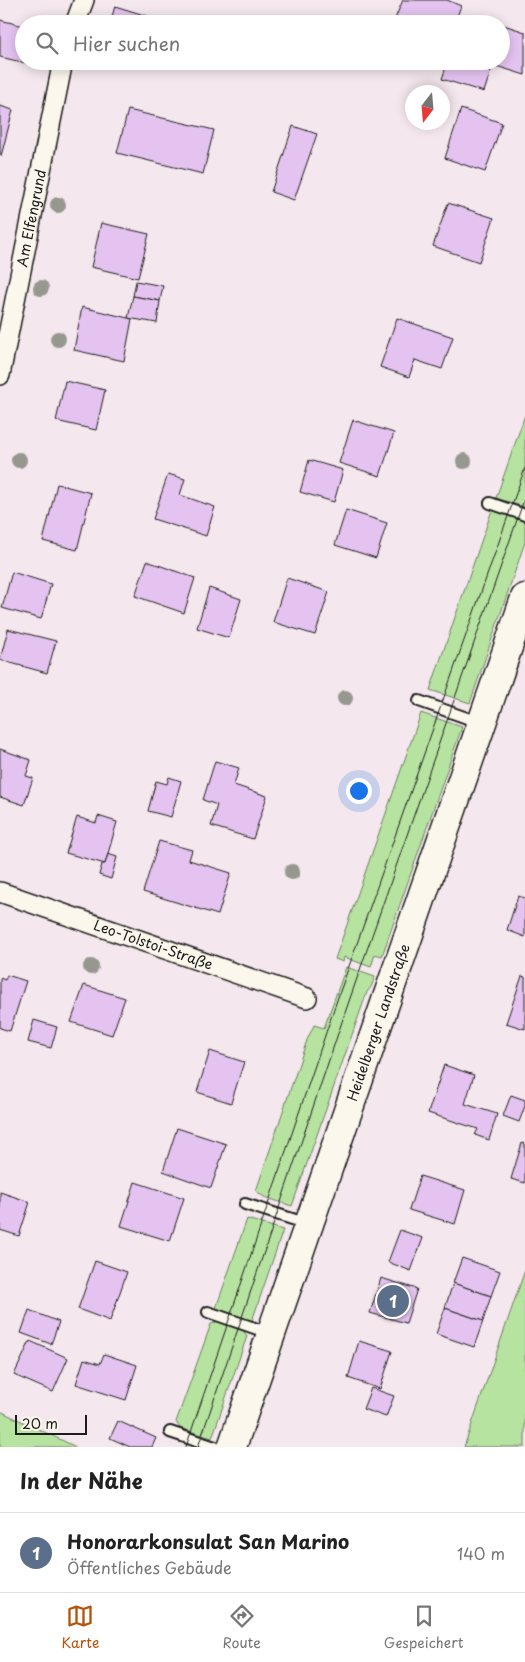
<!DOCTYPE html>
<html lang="de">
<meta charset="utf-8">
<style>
body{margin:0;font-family:"Playpen Sans",sans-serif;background:#f6f6f6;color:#222}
.compass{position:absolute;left:405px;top:85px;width:45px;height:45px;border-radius:50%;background:#fff;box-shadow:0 2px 12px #0003;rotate:196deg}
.scale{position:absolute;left:15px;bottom:12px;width:72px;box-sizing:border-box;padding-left:5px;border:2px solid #1c1c1c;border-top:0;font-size:14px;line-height:18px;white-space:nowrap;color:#1c1c1c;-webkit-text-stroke:4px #fbf7ec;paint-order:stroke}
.you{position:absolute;left:358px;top:790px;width:18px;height:18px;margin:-12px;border:4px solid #fff;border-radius:50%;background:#1a73e8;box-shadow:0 0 0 8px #1a73e833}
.badge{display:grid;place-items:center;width:32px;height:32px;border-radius:50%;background:#b45309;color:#fff;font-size:16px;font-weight:700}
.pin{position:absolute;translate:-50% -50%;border:2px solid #fff;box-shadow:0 1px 5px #0006}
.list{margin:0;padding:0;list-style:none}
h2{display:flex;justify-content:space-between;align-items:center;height:65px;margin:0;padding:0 20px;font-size:21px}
h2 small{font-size:16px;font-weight:400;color:#767676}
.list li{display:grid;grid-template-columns:32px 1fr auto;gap:15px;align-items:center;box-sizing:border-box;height:80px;padding:0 20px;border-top:1px solid #e0e0e0}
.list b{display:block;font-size:19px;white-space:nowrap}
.list p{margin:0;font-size:16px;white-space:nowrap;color:#767676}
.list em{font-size:16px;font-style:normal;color:#767676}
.icon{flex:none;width:28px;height:28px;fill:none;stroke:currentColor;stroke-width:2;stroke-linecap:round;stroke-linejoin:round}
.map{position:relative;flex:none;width:525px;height:1447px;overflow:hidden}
.search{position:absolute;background:#fff;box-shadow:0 2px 12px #0003;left:15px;right:15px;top:15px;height:55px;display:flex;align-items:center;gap:12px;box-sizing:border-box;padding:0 18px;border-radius:28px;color:#767676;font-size:19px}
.sheet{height:145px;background:#fff}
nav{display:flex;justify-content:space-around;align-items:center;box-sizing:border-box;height:70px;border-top:1px solid #e0e0e0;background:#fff;font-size:14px;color:#767676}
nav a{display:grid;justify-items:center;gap:2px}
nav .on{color:#b45309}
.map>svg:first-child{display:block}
.green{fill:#b7e3a1;stroke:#6a805e}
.building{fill:#e4c3f0;stroke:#1c1c1c}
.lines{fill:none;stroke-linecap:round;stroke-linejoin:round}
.lane-casing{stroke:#1c1c1c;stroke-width:14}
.street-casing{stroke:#1c1c1c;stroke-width:22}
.secondary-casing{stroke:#1c1c1c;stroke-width:31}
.lane{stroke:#fbf7ec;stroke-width:10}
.street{stroke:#fbf7ec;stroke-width:19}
.secondary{stroke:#fbf7ec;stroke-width:28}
.tram{stroke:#1c1c1c;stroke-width:1}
.tree{fill:#969890}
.labels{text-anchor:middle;stroke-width:5;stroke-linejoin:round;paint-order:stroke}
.street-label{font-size:14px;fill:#1c1c1c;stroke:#fbf7ec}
</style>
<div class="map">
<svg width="525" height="1447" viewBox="0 0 525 1447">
<rect width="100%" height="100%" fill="#f4e7ed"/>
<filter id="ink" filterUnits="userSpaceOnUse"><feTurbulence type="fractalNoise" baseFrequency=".02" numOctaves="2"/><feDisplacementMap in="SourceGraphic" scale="10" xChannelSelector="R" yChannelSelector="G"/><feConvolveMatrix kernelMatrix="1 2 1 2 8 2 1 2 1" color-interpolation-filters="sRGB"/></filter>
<g filter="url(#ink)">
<g class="green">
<path d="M525,415v92l-29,-9z"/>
<path d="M492,510l33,12v20l-55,161 -40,-13z"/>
<path d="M421,713l41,14 -80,229 -7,-2 -4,13 -27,-10 -1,5 -8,-3z"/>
<path d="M346,967l29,10 -4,10 -4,5 -75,214 -28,-9 -8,-6 51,-151 7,-15 10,3z"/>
<path d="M247,1219l36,11 -31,91 -36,-13z"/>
<path d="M525,1270v177h-61z"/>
<path d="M218,1321l25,9 4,6 -35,102 -32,-10 -4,-6 35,-98z"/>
<path d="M0,1411l76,36h-76z"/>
</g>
<g class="building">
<path d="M403,0h44l14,6 -7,18h-53l-7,-3z"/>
<path d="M115,6l39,12 -2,6h-42z"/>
<path d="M0,20l24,6v35h7l-1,3 -30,-7z"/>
<path d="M501,24l24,8v43l-32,-10 2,-4h6z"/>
<path d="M448,61h18l25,9 -7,22 -42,-13z"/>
<path d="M0,106l13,4 -12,46 -1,-1z"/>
<path d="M461,109l41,14 -17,49 -40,-14z"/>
<path d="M128,110l86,20 -11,44 -86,-21z"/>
<path d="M293,126l24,8 -23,66 -23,-8z"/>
<path d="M448,203l46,15 -15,44 -46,-16z"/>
<path d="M101,223l48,11 -11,44 -47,-11z"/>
<path d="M136,281l27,5 -3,15 -27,-5z"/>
<path d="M133,296l27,5 -3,22 -29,-5z"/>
<path d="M82,307l50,12 -8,42 -50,-11z"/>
<path d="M397,318l56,19 -11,32 -27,-9 -6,17 -29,-10z"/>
<path d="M65,381l40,9 -9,40 -40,-9z"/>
<path d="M353,420l41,13 -14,43 -41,-13z"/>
<path d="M309,460l34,10 -9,32 -34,-10z"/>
<path d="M168,474l17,5 -5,16 35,12 -9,29 -53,-17z"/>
<path d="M57,484l34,9 -14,57 -34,-9z"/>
<path d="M346,510l41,13 -11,35 -41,-13z"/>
<path d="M147,561l48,17 -11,35 -49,-17z"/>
<path d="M12,572l39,12 -10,35 -39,-11z"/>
<path d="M287,578l42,14 -14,43 -42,-13z"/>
<path d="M209,588l32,11 -12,39 -32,-10z"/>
<path d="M8,629l48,12 -9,32 -47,-13z"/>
<path d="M0,749l31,11 -5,16 7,2 -9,27 -24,-8z"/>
<path d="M215,761l24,7 -5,17 33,11 -14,43 -42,-13 6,-21 -14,-5z"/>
<path d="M169,777l12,4 -10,36 -23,-6 8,-30 11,3z"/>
<path d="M98,816l19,6 -12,42 -39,-11 11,-36 19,6z"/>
<path d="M159,841l33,9 -3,10 42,13 -13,42 -75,-23z"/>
<path d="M108,854l9,3 -6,22 -12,-4 3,-11h3z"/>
<path d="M518,896l7,2v39l-18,-7z"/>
<path d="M7,975l19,6 -16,50 -10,-3v-50l5,2z"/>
<path d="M522,976l3,1v52l-19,-6z"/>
<path d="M84,985l41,13 -13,37 -41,-13z"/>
<path d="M34,1020l23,7 -6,21 -23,-6z"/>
<path d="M210,1051l34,11 -13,41 -34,-11z"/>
<path d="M444,1065l30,10 -9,29 32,10 -8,26 -14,-5 3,-6 -50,-16z"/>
<path d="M511,1095l14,5v6l-6,16 -16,-6z"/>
<path d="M177,1128l49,16 -15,44 -48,-17z"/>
<path d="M522,1143l3,1v39l-14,-4z"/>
<path d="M420,1176l45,14 -10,34 -46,-14z"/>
<path d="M135,1182l49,16 -14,43 -49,-15z"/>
<path d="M0,1192l30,10 -11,34 -19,-6z"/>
<path d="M400,1230l23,8 -12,33 -23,-9z"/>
<path d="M462,1258l38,13 -9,25 -38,-13z"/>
<path d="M95,1261l32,11 -17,49 -32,-12z"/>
<path d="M381,1278l36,11 -11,34 -36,-10z"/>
<path d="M453,1283l38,13 -8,25 -38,-13z"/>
<path d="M445,1308l38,13 -9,26 -38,-13z"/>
<path d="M29,1310l30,12 -8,22 -30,-11z"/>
<path d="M30,1341l38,17 -15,34 -39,-17z"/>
<path d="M359,1341l33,10 -12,38 -32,-11z"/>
<path d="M104,1354l33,11 -11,35 -50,-16 8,-25 16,5z"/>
<path d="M371,1388l23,8 -8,21 -23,-8z"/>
<path d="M118,1421l38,17 -4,9h-22l-20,-9z"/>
</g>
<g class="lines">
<g class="lane-casing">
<g id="lane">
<path d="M490,503l35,12"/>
<path d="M419,701l62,22"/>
<path d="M245,1204l63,20"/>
<path d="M208,1312l61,21"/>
<path d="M170,1432l45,15"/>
</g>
</g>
<g class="street-casing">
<g id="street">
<path d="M75,24l9,-24"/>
<path id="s1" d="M0,375l63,-314"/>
<path id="s2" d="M0,892l307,106"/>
</g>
</g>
<g class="secondary-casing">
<g id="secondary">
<path id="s3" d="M232,1447l293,-849"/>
</g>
</g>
<use href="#lane" class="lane"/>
<use href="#street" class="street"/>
<use href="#secondary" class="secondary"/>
<g class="tram">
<path d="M186,1447l150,-444 189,-535"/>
<path d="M198,1447l149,-440 178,-510"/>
</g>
</g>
<g class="tree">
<circle cx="58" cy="205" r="8"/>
<circle cx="41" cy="288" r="8"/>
<circle cx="58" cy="339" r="8"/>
<circle cx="19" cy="460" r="8"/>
<circle cx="464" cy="461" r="8"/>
<circle cx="345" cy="698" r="8"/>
<circle cx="292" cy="872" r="8"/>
<circle cx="91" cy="967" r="8"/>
</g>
</g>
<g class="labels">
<g class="street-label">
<text dy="5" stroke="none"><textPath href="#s1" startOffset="160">Am Elfengrund</textPath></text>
<text dy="5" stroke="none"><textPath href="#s2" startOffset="162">Leo-Tolstoi-Straße</textPath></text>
<text dy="5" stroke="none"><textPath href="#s3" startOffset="449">Heidelberger Landstraße</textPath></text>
</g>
</g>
</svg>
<svg class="compass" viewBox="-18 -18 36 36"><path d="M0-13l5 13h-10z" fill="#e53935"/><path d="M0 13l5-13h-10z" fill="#767676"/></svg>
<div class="scale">20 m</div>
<div class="you"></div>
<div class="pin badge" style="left:393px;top:1301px;background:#5c6f8a">1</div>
<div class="search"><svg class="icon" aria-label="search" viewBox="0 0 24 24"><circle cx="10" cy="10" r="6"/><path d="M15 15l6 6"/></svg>Hier suchen</div>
</div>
<section class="sheet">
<h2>In der Nähe<small></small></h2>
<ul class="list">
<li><span class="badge" style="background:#5c6f8a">1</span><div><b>Honorarkonsulat San Marino</b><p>Öffentliches Gebäude</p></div><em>140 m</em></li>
</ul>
</section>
<nav>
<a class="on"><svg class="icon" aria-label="map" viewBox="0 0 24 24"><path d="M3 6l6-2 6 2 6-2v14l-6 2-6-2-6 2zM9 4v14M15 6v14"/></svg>Karte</a>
<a><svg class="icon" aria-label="directions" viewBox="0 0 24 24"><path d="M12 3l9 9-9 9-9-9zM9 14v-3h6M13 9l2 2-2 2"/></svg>Route</a>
<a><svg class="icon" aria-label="saved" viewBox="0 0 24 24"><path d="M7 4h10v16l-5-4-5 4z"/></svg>Gespeichert</a>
</nav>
